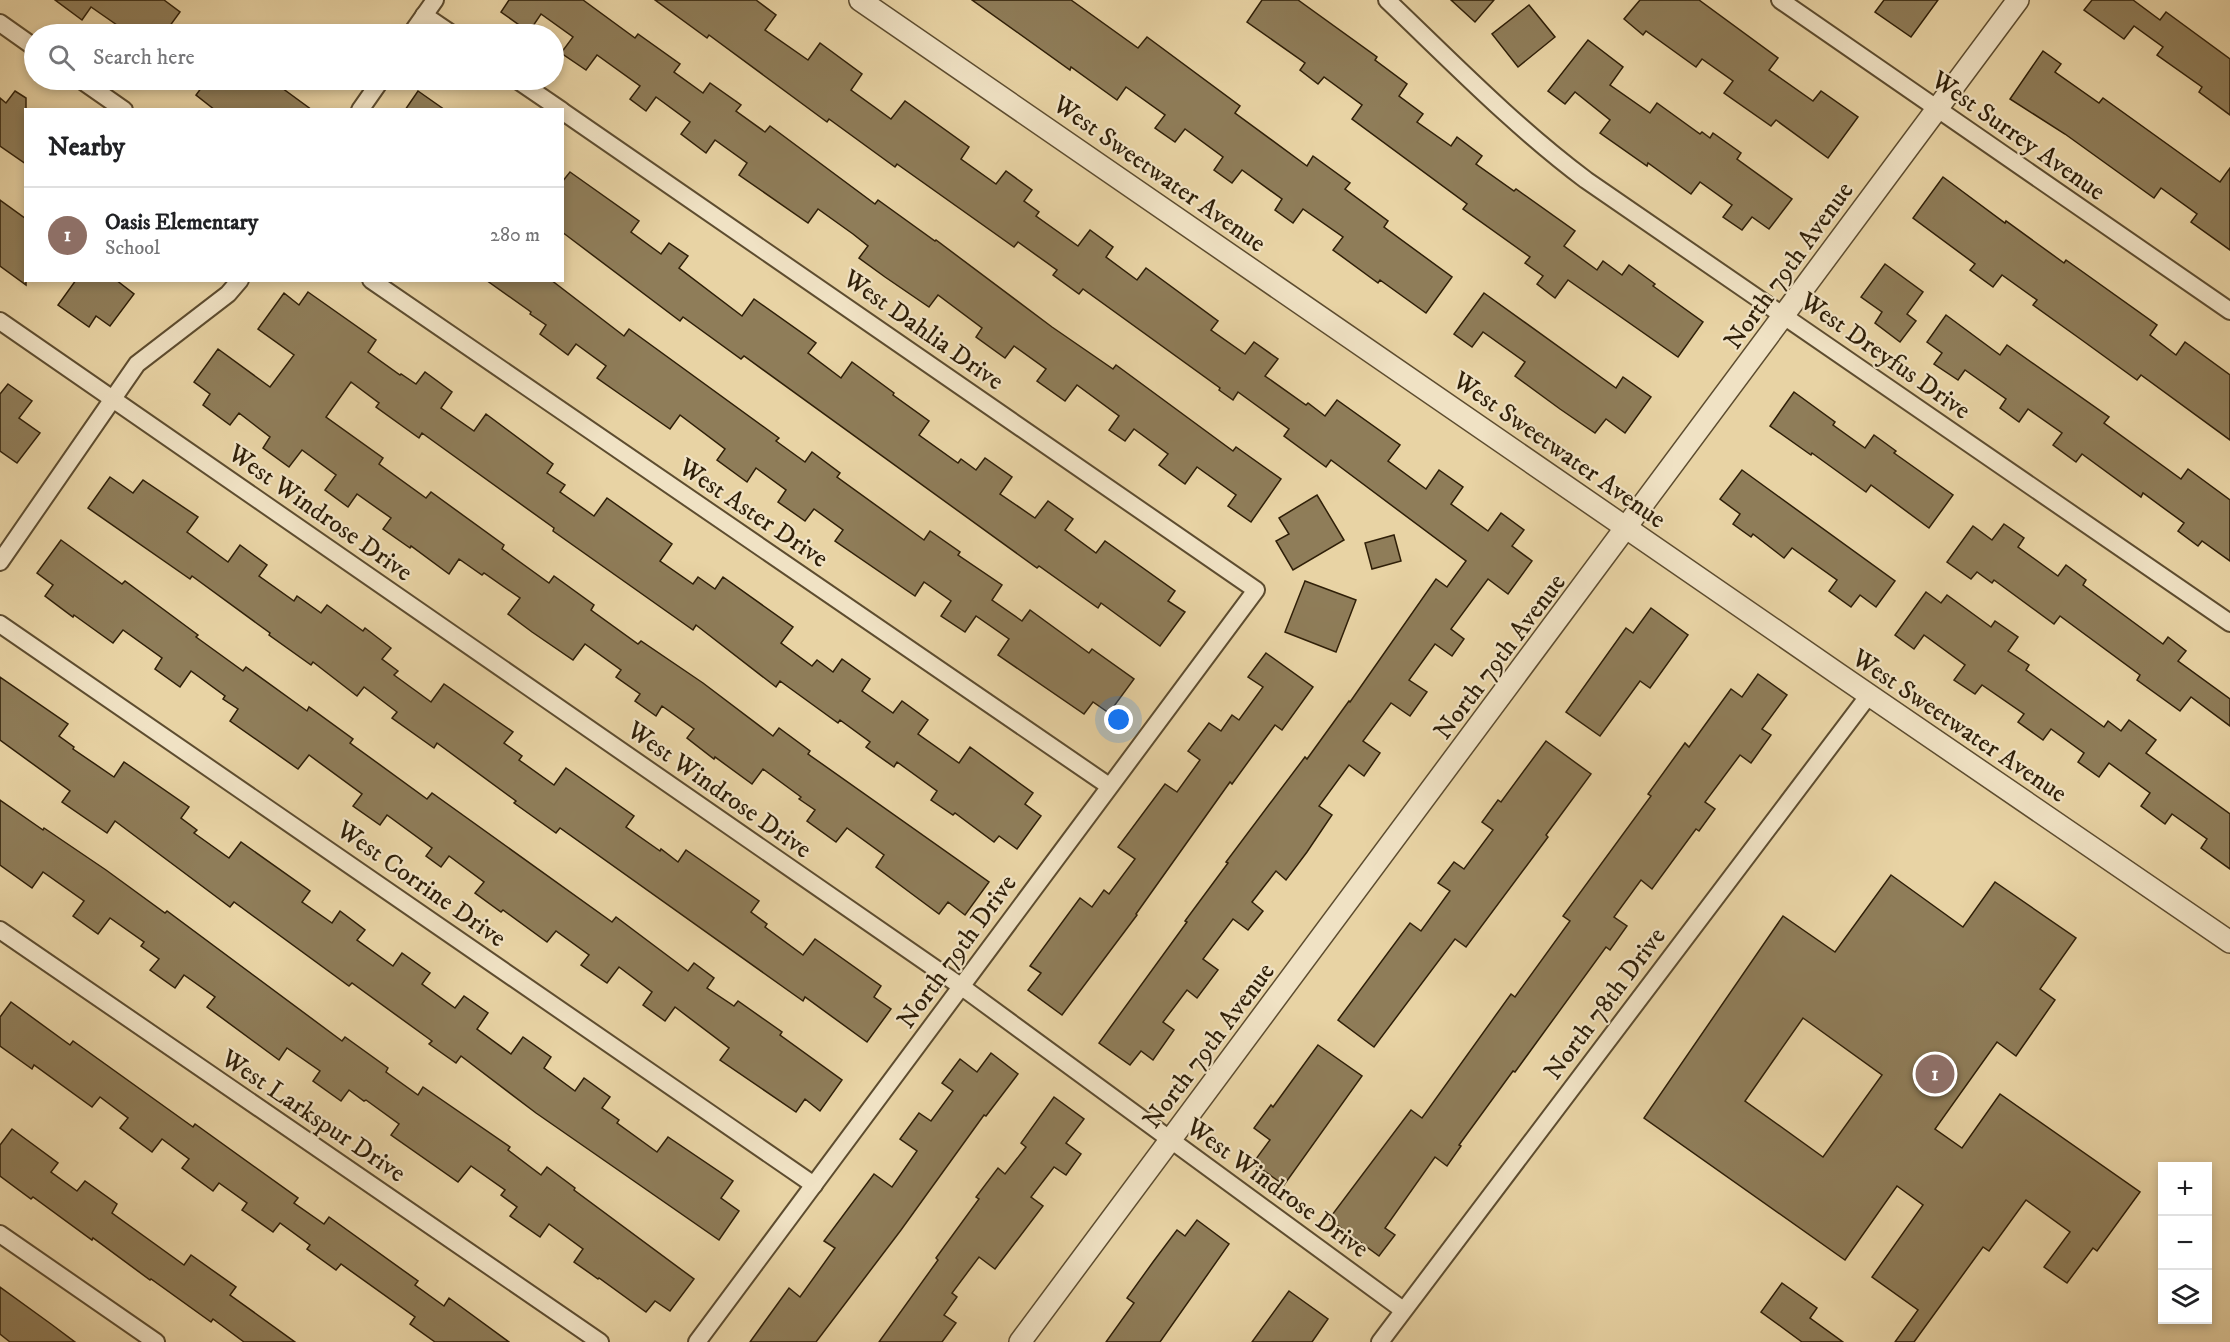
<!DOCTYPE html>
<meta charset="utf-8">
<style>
body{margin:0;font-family:"IM FELL DW Pica",serif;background:#f2f2f2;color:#202124}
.controls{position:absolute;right:18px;bottom:18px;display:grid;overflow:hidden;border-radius:0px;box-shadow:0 3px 9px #0003}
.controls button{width:54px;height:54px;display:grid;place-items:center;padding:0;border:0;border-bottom:2px solid #e0e0e0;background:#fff;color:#202124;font:30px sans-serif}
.you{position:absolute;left:1119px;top:720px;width:21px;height:21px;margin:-15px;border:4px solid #fff;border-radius:50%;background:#1a73e8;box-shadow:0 0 0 9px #1a73e833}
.badge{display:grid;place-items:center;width:39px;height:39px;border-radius:50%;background:#8f2418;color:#fff;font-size:20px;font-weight:700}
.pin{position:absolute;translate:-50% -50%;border:3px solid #fff;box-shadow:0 2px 6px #0006}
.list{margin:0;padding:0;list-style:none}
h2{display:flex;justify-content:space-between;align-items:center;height:78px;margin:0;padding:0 24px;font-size:26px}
h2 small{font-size:20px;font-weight:400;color:#757577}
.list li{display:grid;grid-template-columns:39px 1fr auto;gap:18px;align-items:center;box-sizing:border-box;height:96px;padding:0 24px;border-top:2px solid #e0e0e0}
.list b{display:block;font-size:22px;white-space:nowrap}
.list p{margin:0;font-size:20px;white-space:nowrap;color:#757577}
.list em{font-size:20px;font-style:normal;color:#757577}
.icon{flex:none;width:33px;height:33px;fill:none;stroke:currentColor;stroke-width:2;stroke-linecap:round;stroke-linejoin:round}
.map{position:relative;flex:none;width:2230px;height:1342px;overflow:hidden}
.search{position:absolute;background:#fff;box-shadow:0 3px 9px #0003;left:24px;top:24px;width:540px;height:66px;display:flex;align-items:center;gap:15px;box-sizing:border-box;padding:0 21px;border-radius:33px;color:#757577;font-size:22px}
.panel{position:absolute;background:#fff;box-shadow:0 3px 9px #0003;left:24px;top:108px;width:540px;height:174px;border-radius:0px}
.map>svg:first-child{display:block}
.building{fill:#8f7d59;stroke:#2f1f08;stroke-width:1.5;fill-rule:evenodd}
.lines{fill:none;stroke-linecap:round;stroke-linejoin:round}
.minor-casing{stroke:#5d4c2f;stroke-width:20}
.tertiary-casing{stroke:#5d4c2f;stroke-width:24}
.minor{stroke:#f0e2c4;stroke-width:16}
.tertiary{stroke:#f0e2c4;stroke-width:21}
.labels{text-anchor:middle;stroke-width:4.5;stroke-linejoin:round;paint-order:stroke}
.street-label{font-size:26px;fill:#2f1f08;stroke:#f0e2c4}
</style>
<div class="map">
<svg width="2230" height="1342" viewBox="0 0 2230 1342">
<rect width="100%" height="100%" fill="#e8d3a4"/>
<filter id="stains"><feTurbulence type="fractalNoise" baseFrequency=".00333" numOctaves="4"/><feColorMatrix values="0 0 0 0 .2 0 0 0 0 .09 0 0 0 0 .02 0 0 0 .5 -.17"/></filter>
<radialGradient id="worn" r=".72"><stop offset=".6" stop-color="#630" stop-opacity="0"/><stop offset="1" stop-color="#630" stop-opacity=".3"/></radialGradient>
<g class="building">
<path d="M55,0h109l16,12 -16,22h-34l-39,-27 -9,13z"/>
<path d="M509,0h74l52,38 3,-4 42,30 -6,8 29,21 7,-10 31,22 -5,6 29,21 5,-6 105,78 3,-4 57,41 1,-1 116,87 61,42 3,-4 117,86 3,-4 45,32 -30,43 -23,-16 8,-11 -39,-28 -12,17 -26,-19 9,-11 -34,-25 -9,12 -16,-11 10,-14 -42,-31 -12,16 -28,-20 9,-12 -32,-23 -9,12 -29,-21 6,-9 -44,-33 -9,12 -44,-30 -26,-19 9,-12 -15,-12 -35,-25 -10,14 -69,-48 8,-12 -32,-23 -9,13 -25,-19 9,-12 -34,-25 -10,14 -16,-12 10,-13 -43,-31 -11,15 -25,-17 12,-16 -32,-23 -12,18 -28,-20z"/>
<path d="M655,0h101l20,15 -11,15 43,30 12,-17 42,31 -11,16 40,29 14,-18 64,46 -8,12 35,25 10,-13 26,19 -8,11 15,11 -3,4 42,30 12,-16 23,17 -7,10 31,23 9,-12 72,53 -7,9 34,24 9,-12 24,17 -13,17 41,29 2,-2 17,13 12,-16 63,45 -12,16 38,28 13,-19 24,17 -12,17 37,27 13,-18 23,17 -12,16 20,15 -24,33 -20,-15 -37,50 13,10 -12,17 -17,-12 -26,36 18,12 -17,24 -19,-13 -28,38 17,12 -16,23 -15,-11 -30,41 13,9 -25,37 -21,28 -10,-9 -24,31 11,9 -15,19 -15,-11 -30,40 15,11 -21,28 -10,-8 -24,32 11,8 -21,30 -12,-9 -11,14 -31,-22 88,-121 -2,-1 43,-58 -2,-1 79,-105 2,2 42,-58 1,1 86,-123 11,8 19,-26 -135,-101 -5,7 -42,-31 5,-7 -51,-37 -5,8 -14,-10 1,-2 -137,-99 -4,5 -26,-19 4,-5 -39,-28 -4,5 -117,-83 -2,3 -66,-48 -2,3 -118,-87 -2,3z"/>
<path d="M972,0h99l67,48 9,-11 93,69 -5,7 72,53 6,-10 37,27 -5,6 43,32 -4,6 68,50 -26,36 -46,-33 -2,3 -45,-33 10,-13 -40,-28 -10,14 -18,-13 7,-11 -40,-29 -10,13 -18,-13 9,-13 -38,-28 -10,13 -20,-14 10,-13 -39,-28 -9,13 -46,-33 -1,3z"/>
<path d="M1262,0h36l79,57 -2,3 32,24 -8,12 24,18 -6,8 34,24 6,-9 25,19 -6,8 38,27 2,-2 59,42 -11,15 33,24 6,-9 19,14 7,-10 26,19 -2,2 50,36 -25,35 -110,-77 -13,18 -18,-14 6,-8 -18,-13 5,-6 -67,-48 4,-5 -115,-85 10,-14 -38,-28 -6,7 -18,-14 5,-7 -58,-41z"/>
<path d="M1451,0h43l-19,22z"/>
<path d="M1640,0h59l79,58 -9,12 44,31 8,-10 37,26 -30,41 -52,-38 -5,6 -47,-33 9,-12 -31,-22 -6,8 -50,-36 -3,4 -19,-16z"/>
<path d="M1884,0h54l-27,37 -36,-25z"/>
<path d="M2092,0h41l27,20 6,-8 64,47v56l-31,-23 3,-5 -45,-32 6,-8 -29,-21 -10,13 -40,-29z"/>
<path d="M1529,5l26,32 -37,30 -26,-33z"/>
<path d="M1588,40l35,27 -13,18 40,28 7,-10 43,31 2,-2 8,6 3,-5 28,20 -4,6 55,40 -23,30 -17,-12 -10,13 -19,-13 9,-12 -32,-23 -9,12 -43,-31 -1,3 -47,-33 10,-13 -35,-28 -10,12 -17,-13z"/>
<path d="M2043,51l18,13 -6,8 44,31 4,-5 117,84 10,-14v82l-39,-28 6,-8 -36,-26 -7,10 -89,-64 -55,-35z"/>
<path d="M207,80h64l41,30h-97l-19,-15z"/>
<path d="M15,91l11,7v66l-26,-18v-48l6,5z"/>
<path d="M418,91l27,19h-40z"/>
<path d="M570,172l69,49 -8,11 30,22 8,-11 19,13 -9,12 63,48 12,-17 62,44 -8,10 33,25 11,-16 42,31 -1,2 36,26 -10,14 39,28 3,-4 15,11 9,-12 27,19 -12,17 35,24 13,-17 25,18 -8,11 31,23 9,-12 70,50 -7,10 17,11 -25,34 -59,-43 -3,5 -59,-42 -2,2 -293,-212 -3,3 -58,-42 -3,4 -118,-89v-50z"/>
<path d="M1943,177l62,46 1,-2 58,42 2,-3 91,65 -7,10 26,20 9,-13 45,33v65l-89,-65 -4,5 -58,-42 -46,-33 4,-5 -35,-25 -9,12 -23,-17 5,-6 -62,-46z"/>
<path d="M0,200l26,19v66l-26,-19z"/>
<path d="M1885,264l38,28 -16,22 9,7 -16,21 -25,-19 7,-11 -21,-15z"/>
<path d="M76,280h40l18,14 -24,32 -14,-10 -7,11 -31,-22z"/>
<path d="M486,280h65l73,56 5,-7 150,109 -3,3 29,21 7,-10 28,21 -3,4 87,63 6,-9 30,21 -2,3 44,30 -10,15 30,21 8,-11 59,43 3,-4 42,30 -25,34 -16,-11 -9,12 -86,-59 11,-16 -33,-23 -11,16 -24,-16 10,-15 -27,-19 -9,14 -80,-55 8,-11 -29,-21 -9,12 -27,-19 8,-12 -30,-22 -9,14 -30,-22 8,-11 -45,-34 -10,14 -46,-32 -27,-19 9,-12 -30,-22 -8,11 -28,-21 6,-9 -16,-11 1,-2z"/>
<path d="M308,292l68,48 -8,12 32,23 1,-1 15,10 9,-12 27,20 -11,16 33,23 12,-17 67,50 -6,9 18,12 -5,7 34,24 13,-18 65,46 -12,17 33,23 5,-7 17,12 8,-12 70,50 -12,16 31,23 5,-6 16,12 9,-13 28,20 -8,12 31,22 9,-12 26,19 -10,14 41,29 11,-16 63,46 -8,11 16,12 -24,33 -18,-13 -5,6 -39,-29 -2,2 -22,-15 6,-9 -40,-29 -3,5 -28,-20 4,-5 -30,-22 -2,3 -58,-42 -4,6 -80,-62 -3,5 -140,-99 1,-3 -132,-95 -3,5 -43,-31 3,-4 -28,-21 -25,35 57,41 -4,6 47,34 5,-6 73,53 -2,4 47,34 5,-7 40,29 -3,5 47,34 3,-3 62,42 70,53 6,-8 31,23 -2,3 181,128 -24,33 -17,-13 -9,12 -27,-20 -36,-27 8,-12 -37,-27 -11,14 -29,-21 8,-11 -16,-11 2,-2 -38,-28 -11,15 -37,-27 -1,2 -27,-21 7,-9 -32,-23 -6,10 -21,-15 5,-7 -24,-17 5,-7 -36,-26 -12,16 -41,-28 -24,-18 12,-16 -36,-25 -2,2 -23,-16 -10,15 -38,-28 -1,2 -27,-19 8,-11 -34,-24 -9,13 -23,-17 11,-15 -34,-25 -13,17 -26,-19 7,-11 -31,-24 -9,12 -27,-20 7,-11 -16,-12 24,-33 52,38 24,-32 -36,-26 26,-36 15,12z"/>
<path d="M1484,293l132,95 7,-11 28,20 -26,36 -19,-14 -11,14 -35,-24 -45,-33 10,-14 -42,-30 -11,15 -18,-13z"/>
<path d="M1946,315l54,40 7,-10 102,72 -5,6 77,56 7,-10 42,31v61l-28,-20 -4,5 -20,-15 6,-8 -41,-30 -2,4 -59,-43 -6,8 -23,-17 9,-12 -34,-24 -9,13 -19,-14 6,-9 -41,-29 -7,10 -24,-16 8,-11 -15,-11z"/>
<path d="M8,384l24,17 -13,17 21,15 -23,30 -17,-12v-57z"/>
<path d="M1794,392l41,30 -2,3 32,23 9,-13 22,16 -2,2 59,42 -24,33 -58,-43 -5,7 -54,-39 -1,2 -41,-29z"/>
<path d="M1742,470l153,111 -19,26 -16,-12 -9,12 -22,-16 8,-11 -45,-32 -8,10 -31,-24 -2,3 -18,-13 7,-10 -20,-15z"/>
<path d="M110,477l23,16 10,-13 55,37 -11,15 41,30 12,-17 27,20 -8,11 35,25 3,-5 24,17 6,-8 36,26 2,-3 26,20 -9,11 16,12 -4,4 37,27 13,-18 69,48 -9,11 18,13 -3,4 35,25 12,-17 68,48 -8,11 34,24 1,-2 17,13 8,-12 73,51 -8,11 16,12 -2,3 38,28 12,-16 66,47 -7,11 17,12 -24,33 -62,-45 -2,4 -243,-173 -4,5 -42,-30 2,-2 -79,-58 -3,5 -42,-30 5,-6 -33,-25 -7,9 -44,-34 -2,3 -42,-30 1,-2 -78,-57 -2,3 -102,-71z"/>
<path d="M1317,495l27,45 -51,30 -17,-29 13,-7 -10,-16z"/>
<path d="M2004,524l20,14 -6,9 40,29 8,-11 20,15 -3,5 80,59 5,-7 18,14 -8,10 52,38v27l-39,-29 -11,14 -43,-31 3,-5 -80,-59 -6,8 -60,-44 -2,3 -15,-11 -6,7 -24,-17 26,-36 19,14z"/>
<path d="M1394,535l7,26 -29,8 -7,-26z"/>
<path d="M61,540l61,44 3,-3 73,54 -2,2 47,34 3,-4 61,44 2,-4 44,32 -3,4 77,56 5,-6 180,129 4,-5 72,54 6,-8 20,15 -7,10 27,18 4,-5 44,31 -2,3 62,45 -22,31 -15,-12 -9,13 -76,-52 9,-12 -54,-41 -10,14 -22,-16 9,-13 -33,-25 -12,16 -26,-18 8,-10 -33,-24 -9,11 -44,-32 -2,2 -26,-19 9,-11 -35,-26 -8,11 -15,-11 6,-8 -45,-33 -7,10 -27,-19 9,-12 -53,-39 -11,14 -68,-48 8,-12 -15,-10 2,-3 -34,-25 -11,16 -25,-18 7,-11 -39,-28 -10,13 -39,-28 -1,2 -28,-21 8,-11 -16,-12z"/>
<path d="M1305,581l51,19 -20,52 -51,-20z"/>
<path d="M1926,592l15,11 6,-8 44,32 4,-6 23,16 -10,14 21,14 -3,5 78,57 4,-6 13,10 8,-11 27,20 -10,13 84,61v55l-29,-21 6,-9 -35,-25 -7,10 -24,-18 9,-13 -41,-30 -10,14 -21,-15 6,-9 -33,-24 -8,11 -25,-18 6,-8 -42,-29 -7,9 -21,-14 11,-15 -41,-30 -10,14 -19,-14z"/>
<path d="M1651,608l37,27 -38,53 -10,-7 -40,55 -34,-24 60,-84 7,5z"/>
<path d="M1266,653l47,34 -31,43 -7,-5 -43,59 -2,-2 -94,132 1,1 -75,100 -34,-25 13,-17 -11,-7 50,-68 12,9 12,-17 5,4 26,-35 -17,-12 47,-63 12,8 23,-32 -12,-9 21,-28 12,8 11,-16 7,5 24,-33 -15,-10z"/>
<path d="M1758,674l29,21 -25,34 9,6 -20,28 -11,-8 -35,47 10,7 -16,22 -3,-2 -44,60 -11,-9 -27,37 13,9 -17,24 -4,-3 -91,125 -2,-1 -54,74 2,1 -14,20 -12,-9 -50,71 10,7 -16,21 -50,-37 82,-109 11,8 89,-124 4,3 55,-76 -7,-5 88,-120 -3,-2 37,-51 4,4 42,-58 11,8z"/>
<path d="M0,677l68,47 -9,12 15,11 -1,2 41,28 10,-15 65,45 -8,11 16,12 -3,3 35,25 12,-16 69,49 -8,11 30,21 8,-12 25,19 -8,10 36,26 9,-13 28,20 -8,11 33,24 9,-12 24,17 -11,16 34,25 12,-17 28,20 -7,11 31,23 9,-13 26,19 -8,11 17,12 -2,3 40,29 11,-15 65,44 -12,17 18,13 -20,29 -183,-127 -75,-57 -5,7 -27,-19 3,-3 -80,-58 -3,3 -115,-84 -4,5 -115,-86 -8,12 -45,-31 8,-11 -70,-51z"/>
<path d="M1546,741l45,33 -45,61 2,2 -82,110 -11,-8 -81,108 -36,-27 72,-97 11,8 29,-40 -12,-8 16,-21 10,7 29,-39 -11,-8 16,-22 3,2z"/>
<path d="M0,800l43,30 1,-2 62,42 59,43 2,-2 175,130 3,-4 43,31 -2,4 32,23 5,-8 87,60 -2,3 33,25 6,-8 28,21 -1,2 120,89 -24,32 -15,-10 -9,11 -47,-34 -1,1 -24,-17 9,-13 -34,-25 -9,13 -30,-21 7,-9 -16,-12 4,-5 -34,-24 -13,16 -67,-47 8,-11 -33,-24 -2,1 -15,-11 -8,11 -28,-20 7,-10 -33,-23 -8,12 -72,-53 8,-10 -31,-22 -9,13 -25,-18 9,-11 -18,-13 3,-4 -34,-24 -12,16 -25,-18 11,-15 -41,-29 -11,16 -32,-23z"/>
<path d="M1891,875l72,52 32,-45 81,56 -36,51 15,11 -39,56 -19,-14 -62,87 27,19 38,-54 140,98 -43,59 -4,-3 -26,35 -23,-16 26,-35 -44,-32 -37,51 -6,-4 -69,95h-19l23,-32 -46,-33 51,-72 -26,-19 -52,74 -201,-142 139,-202 52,36zM1803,1018l79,57 -59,82 -78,-56z"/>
<path d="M11,1002l59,43 3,-4 120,86 2,-3 103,74 -4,5 30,21 5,-7 89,64 -3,4 29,21 5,-8 60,44h-74l-25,-18 5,-7 -74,-53 -5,6 -29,-21 3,-4 -30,-22 -7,9 -31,-22 5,-7 -28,-20 -6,8 -31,-23 7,-9 -27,-20 -10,13 -32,-24 8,-10 -28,-21 -8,10 -58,-42 -2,4 -32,-23v-29z"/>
<path d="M1318,1045l44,31 -78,109 -31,-22 17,-23 -16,-12 17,-23 2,2z"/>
<path d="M991,1053l27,21 -32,42 -2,-1 -83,115 -85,112h-66l39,-54 11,9 35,-49 -11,-7 50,-67 18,13 25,-36 -17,-12 19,-26 12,8 22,-30 -11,-8 18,-24 17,13z"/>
<path d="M1054,1097l30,22 -18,24 15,11 -15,21 -12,-8 -23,30 12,9 -48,63 -16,-12 -27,36 5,4 -13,18 12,8 -14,19h-63l59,-82 -2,-2 43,-59 -3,-2 22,-29 7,6 21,-27 -5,-4z"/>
<path d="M12,1129l46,34 -7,9 26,19 8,-10 32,23 -5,9 72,52 7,-10 45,32 -6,8 65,47h-51l-31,-23 -2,3 -60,-43 -1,1 -57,-42 -1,2 -59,-43 -2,2 -31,-23v-31z"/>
<path d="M1197,1220l32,24 -69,98h-54l28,-39 -7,-5 26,-36 24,-32 8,6z"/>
<path d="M1782,1283l35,25 -7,10 33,24h-41l-41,-30z"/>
<path d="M0,1287l51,37 24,18h-65l-10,-8z"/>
<path d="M1289,1291l39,28 -16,23h-60z"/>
</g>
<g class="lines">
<g class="minor-casing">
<g id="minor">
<path d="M1387,0c65,62 127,126 199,180l644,443"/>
<path d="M1780,0l450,311"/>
<path d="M424,15l28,19"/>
<path d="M0,23l34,24"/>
<path d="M411,34l24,-34"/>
<path d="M81,80l43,30"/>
<path d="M517,80l44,30"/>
<path d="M360,110l21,-30"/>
<path d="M562,111l694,479 -559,752"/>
<path d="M371,280l738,506"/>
<path d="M0,321l962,666 441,323"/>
<path d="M0,562l137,-198 91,-70 12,-14"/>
<path d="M0,624l814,561"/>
<path d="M0,930l600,412"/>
<path d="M0,1234l156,108"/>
<path d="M1380,1342l489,-647"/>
</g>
</g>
<g class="tertiary-casing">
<g id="tertiary">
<path d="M860,0c457,314 912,630 1370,942"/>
<path d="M1020,1342l998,-1342"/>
</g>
</g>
<use href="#minor" class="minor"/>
<use href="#tertiary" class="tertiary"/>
</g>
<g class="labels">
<g class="street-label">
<text transform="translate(2019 135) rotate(35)" y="9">West Surrey Avenue</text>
<text transform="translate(1160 173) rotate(35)" y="9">West Sweetwater Avenue</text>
<text transform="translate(1788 265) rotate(-54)" y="9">North 79th Avenue</text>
<text transform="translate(924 329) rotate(35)" y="9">West Dahlia Drive</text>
<text transform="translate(1886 355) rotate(35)" y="9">West Dreyfus Drive</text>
<text transform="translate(1560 449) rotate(35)" y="9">West Sweetwater Avenue</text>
<text transform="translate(321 512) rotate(35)" y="9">West Windrose Drive</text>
<text transform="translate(754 512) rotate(34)" y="9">West Aster Drive</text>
<text transform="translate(1499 656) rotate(-53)" y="9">North 79th Avenue</text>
<text transform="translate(1960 725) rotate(34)" y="9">West Sweetwater Avenue</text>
<text transform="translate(720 789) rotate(35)" y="9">West Windrose Drive</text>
<text transform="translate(422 883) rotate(35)" y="9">West Corrine Drive</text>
<text transform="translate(956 951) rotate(-54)" y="9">North 79th Drive</text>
<text transform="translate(1604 1003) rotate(-53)" y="9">North 78th Drive</text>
<text transform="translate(1208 1045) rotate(-53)" y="9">North 79th Avenue</text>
<text transform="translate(314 1115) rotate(34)" y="9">West Larkspur Drive</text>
<text transform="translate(1278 1187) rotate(36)" y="9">West Windrose Drive</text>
</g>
</g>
<rect width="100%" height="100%" filter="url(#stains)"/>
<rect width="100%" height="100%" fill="url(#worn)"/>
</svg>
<div class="controls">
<button>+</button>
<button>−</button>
<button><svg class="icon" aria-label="layers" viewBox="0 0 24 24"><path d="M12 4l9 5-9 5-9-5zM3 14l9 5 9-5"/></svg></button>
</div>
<div class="you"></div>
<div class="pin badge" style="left:1935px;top:1074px;background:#8d6e63">1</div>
<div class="search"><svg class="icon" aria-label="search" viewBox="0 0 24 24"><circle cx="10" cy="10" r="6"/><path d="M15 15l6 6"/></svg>Search here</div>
<section class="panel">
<h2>Nearby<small></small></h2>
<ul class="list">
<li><span class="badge" style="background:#8d6e63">1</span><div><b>Oasis Elementary</b><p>School</p></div><em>280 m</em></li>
</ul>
</section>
</div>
